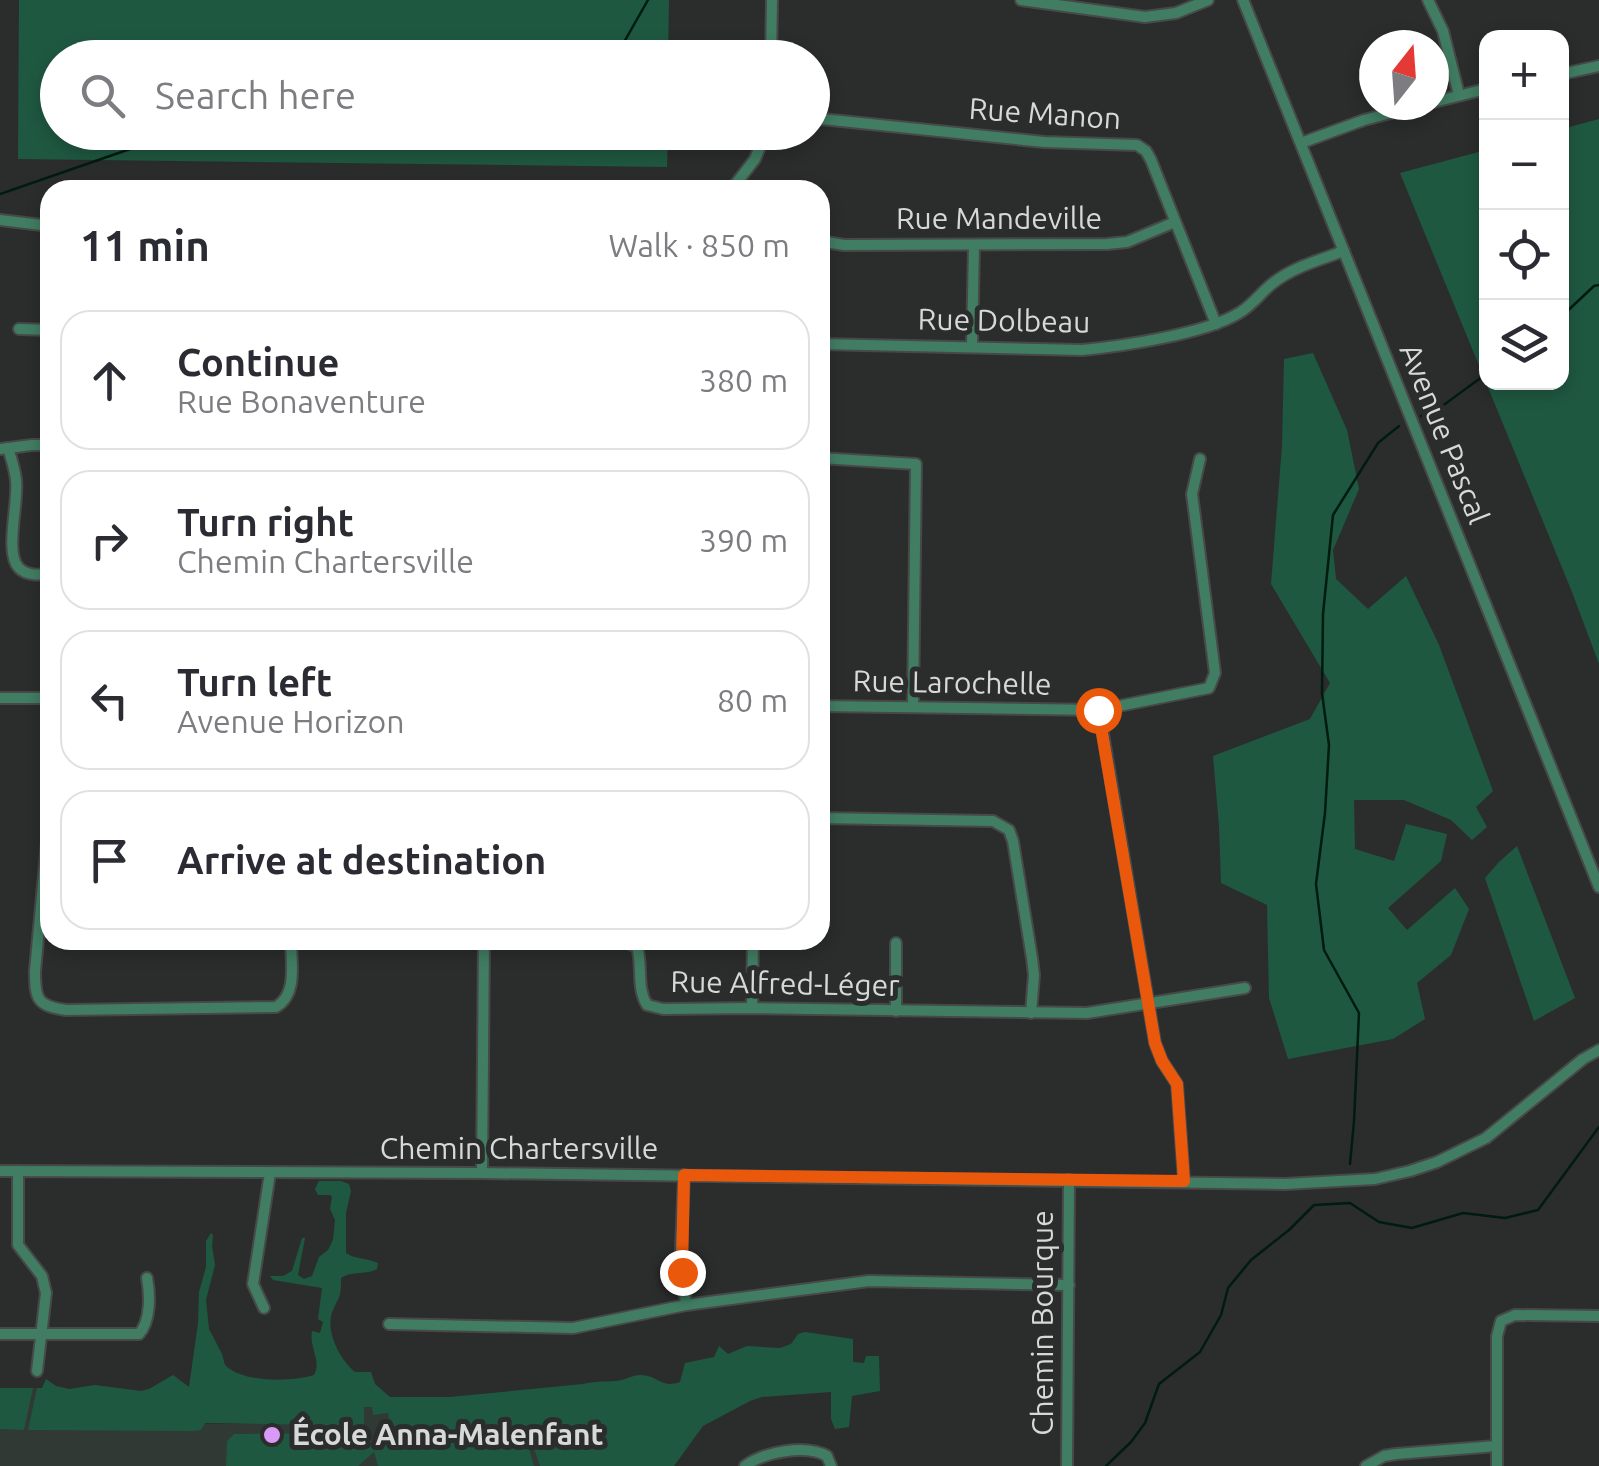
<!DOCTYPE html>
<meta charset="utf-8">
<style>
body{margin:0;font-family:Ubuntu,sans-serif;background:#f2f2f3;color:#2b2b33}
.controls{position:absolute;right:30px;top:30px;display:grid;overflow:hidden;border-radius:20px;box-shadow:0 5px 15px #0003}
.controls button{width:90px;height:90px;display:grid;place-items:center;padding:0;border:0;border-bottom:2px solid #e1e1e2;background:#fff;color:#2b2b33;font:50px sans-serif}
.compass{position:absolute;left:1359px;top:30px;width:90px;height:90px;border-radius:50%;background:#fff;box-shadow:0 5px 15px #0003;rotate:17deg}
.stop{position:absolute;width:30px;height:30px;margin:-22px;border:8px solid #ea580c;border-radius:50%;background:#fff}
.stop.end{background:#ea580c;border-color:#fff;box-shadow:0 2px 10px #0008}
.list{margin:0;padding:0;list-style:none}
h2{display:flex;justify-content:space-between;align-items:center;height:130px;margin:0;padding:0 40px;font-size:42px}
h2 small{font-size:32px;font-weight:400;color:#7c7c81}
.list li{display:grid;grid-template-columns:65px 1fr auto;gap:30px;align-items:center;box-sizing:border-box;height:140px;margin:0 20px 20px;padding:0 20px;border:2px solid #e1e1e2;border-radius:30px}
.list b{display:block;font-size:38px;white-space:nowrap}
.list p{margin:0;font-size:32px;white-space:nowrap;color:#7c7c81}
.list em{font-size:32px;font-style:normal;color:#7c7c81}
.icon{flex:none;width:55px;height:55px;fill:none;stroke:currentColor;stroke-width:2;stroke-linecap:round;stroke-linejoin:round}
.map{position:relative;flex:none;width:1599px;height:1466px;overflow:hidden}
.search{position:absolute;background:#fff;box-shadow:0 5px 15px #0003;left:40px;top:40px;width:790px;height:110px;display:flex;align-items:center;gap:25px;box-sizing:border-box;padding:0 35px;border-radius:55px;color:#7c7c81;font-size:38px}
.panel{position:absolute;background:#fff;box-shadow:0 5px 15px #0003;left:40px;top:180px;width:790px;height:770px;border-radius:30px}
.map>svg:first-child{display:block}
.built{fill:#303934}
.green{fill:#1f5841}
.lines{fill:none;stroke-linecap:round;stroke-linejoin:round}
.stream{stroke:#001b10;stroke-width:2.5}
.minor-casing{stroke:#474848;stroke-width:14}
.minor{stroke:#407d63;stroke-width:10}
.route{stroke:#ea580c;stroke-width:12}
.poi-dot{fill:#d99af7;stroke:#2b2d2c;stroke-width:4}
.labels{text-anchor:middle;stroke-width:10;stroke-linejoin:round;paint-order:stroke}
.street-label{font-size:30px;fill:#d7d8d8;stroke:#2b2d2c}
.poi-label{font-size:30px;font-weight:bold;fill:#d7d8d8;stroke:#2b2d2c;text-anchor:start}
</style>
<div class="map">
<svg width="1599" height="1466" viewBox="0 0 1599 1466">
<rect width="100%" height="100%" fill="#2b2d2c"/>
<path class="built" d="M0,1388h42l13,38 200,-3 104,3 5,-20 145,-6 45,66h-554z"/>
<g class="green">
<path d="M19,0h650l-1,57 -610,1v74l610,1 -1,34 -649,-8z"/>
<path d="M1599,119v545l-27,-72 -172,-419 86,-23v232h76v-253z"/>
<path d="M1313,353l34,77 12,59 -26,61 3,29 32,30 38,-33 33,69 54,146 -17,16 11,20 -15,13 -21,-20 -47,-20h-50l1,49 39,12 12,-37 41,10 -6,27 -53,47 19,22 48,-42 14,21 -18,46 -34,28 8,36 -32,20 -105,20 -19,-61 -2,-93 -46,-22 -2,-57 -6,-70 97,-37 20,-36 -59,-99 11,-138 2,-87z"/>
<path d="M1517,846l58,152 -41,23 -49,-143 14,-16z"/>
<path d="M319,1181h22l8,3 2,7 -5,22v40c8,6 22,5 32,10l-1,6c-11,6 -26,2 -36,9 0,19 -1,17 -8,32 -9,20 7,50 22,62h16l4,12 15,13h60l133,-13c12,-3 21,-2 33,-3 9,-1 16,-6 25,-6 17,0 19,14 39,7l5,-19 29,-6 5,-11 9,8 19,-8 33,2 11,-4 7,-10 7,-2 48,7v23l11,1 2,-7h13l1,35 -28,5 -3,31 -14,2 -4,-10v-27l-69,5 -12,4 -47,25 -29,40h-134l-7,-20 -12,-13 8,15 5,18h-156l-4,-14 -16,14h-132l1,-25 7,-7 121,-1 14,7 22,-7 -3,-20 -15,2 -1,-8h-8v19l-142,-3h-17l-4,7 -9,1 -164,-1 9,-42h5l4,-9 10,7 13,3 26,-4 46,6 8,-2 24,-14 16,12 9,-64 1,-31 7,-25v-26l5,-8 2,2 -1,11 3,19 -9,35 3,29 13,25 3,11c18,18 66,17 89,10 8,-14 -5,-27 -2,-44l8,2 3,-11 -5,-3 4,-31 -49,-8 -3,-4h13l9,-5 10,-33h3l-7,37 6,4 8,-3 7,-19 9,-7 5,-10 2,-20 -5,-11 2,-12 -2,-2h-12l-3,-6z"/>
<path d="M0,1388h33l-9,42 -24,-1z"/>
</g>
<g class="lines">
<g class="stream">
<path d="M615,58l33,-58"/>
<path d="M0,194l179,-62"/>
<path d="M1562,316l32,-30 5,-1"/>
<path d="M1421,416l24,-12 41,-30"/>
<path d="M1350,1164l4,-43 5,-108 -35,-63 -8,-66 9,-71 4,-68 -7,-52 1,-79 10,-99 45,-72 21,-17"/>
<path d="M1106,1466l25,-24 14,-19 14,-39 41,-32 21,-37 7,-27 23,-28 38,-30 25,-25 36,-2 29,19 33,6 51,-15 42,5 33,-8 61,-83"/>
</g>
<g class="minor-casing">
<g id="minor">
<path d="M1021,0l124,17 31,-4 32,-13"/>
<path d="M1243,0l356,887"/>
<path d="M1428,0l15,31 16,64"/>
<path d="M771,58l1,-58"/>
<path d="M1562,74l37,-8"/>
<path d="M1434,102l52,-13"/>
<path d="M812,118l232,24 93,3 9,6 5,9 65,164"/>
<path d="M1301,143l63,-23 58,-15"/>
<path d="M731,190l24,-31 11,-27"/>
<path d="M0,220l50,6"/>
<path d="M820,241l24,4 263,-1 20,-2 48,-20"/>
<path d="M19,329l31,1"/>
<path d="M820,344l262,6c41,-4 123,-16 157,-37 14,-8 22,-21 34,-30 20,-16 47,-23 71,-32"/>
<path d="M972,346l2,-101"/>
<path d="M8,448c3,10 7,21 8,32 3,22 -12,73 3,88 8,8 20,7 31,6"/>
<path d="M0,449l32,-4h18"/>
<path d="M820,458l96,6 -3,243"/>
<path d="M0,698h50"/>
<path d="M820,706l279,4 110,-22 6,-15 -23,-179 8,-35"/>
<path d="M1099,710l56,333 7,18 15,23 7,97"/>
<path d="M50,810l-15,161c0,28 2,35 31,39l210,-3c22,-13 15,-44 15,-67"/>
<path d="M820,818l173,3 16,9 4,11 19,117 2,17 -3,38"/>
<path d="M313,940l312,2 12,5c6,19 -1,40 10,58l16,4 89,-1 335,5 158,-25"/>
<path d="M752,1008l1,-68"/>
<path d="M896,1011v-68"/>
<path d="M0,1171l482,2 803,11 90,-5 35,-8 27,-9 49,-24 97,-79 16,-9"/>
<path d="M18,1171v74l24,31 4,17 -9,78"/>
<path d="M482,1173l2,-233"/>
<path d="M684,1175l-3,76 5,54"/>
<path d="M264,1308l-11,-24 17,-111"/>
<path d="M389,1324l184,4 113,-23 183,-24 200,4"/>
<path d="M0,1334h139c12,-13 11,-40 8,-56"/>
<path d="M745,1466c19,-14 60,-22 82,-10l4,10"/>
<path d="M1067,1466l2,-286"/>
<path d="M1366,1466l18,-10 12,-2 100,-8"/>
<path d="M1497,1466v-130l4,-15 14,-6 84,1"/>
</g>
</g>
<use href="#minor" class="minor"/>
</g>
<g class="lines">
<path class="route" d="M682,1272l2,-97 500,6 -7,-97 -15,-23 -7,-18 -57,-333"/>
</g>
<circle class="poi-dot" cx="272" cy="1435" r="10"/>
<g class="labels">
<g class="street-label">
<text transform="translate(1045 114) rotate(4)" y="10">Rue Manon</text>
<text x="999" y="229">Rue Mandeville</text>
<text transform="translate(1004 321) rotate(1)" y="10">Rue Dolbeau</text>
<text transform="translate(1444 434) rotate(68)" y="10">Avenue Pascal</text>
<text transform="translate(952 683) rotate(1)" y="10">Rue Larochelle</text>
<text transform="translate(785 984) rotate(1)" y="10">Rue Alfred-Léger</text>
<text x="519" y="1159">Chemin Chartersville</text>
<text transform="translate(1043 1323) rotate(-90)" y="10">Chemin Bourque</text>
</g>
<g class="poi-label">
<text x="292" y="1445">École Anna-Malenfant</text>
</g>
</g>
</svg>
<div class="controls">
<button>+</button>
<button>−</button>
<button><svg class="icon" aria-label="locate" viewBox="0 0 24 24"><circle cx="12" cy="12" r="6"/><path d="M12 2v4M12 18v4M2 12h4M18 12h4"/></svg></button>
<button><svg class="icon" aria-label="layers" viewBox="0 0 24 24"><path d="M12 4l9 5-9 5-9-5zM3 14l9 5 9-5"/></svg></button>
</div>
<svg class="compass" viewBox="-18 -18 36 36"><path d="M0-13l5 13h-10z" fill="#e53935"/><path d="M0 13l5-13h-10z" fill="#7c7c81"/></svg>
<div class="stop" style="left:1098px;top:710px"></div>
<div class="stop end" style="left:682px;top:1272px"></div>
<div class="search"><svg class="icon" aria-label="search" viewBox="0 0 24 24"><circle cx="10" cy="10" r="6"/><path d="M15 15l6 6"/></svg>Search here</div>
<section class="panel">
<h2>11 min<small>Walk · 850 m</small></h2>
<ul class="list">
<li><svg class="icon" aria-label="ahead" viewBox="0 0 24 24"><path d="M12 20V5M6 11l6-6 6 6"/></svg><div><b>Continue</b><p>Rue Bonaventure</p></div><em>380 m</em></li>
<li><svg class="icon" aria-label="right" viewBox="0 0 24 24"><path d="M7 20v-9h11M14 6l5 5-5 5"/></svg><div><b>Turn right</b><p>Chemin Chartersville</p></div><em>390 m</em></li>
<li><svg class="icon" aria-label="left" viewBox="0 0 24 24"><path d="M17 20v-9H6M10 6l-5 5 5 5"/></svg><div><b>Turn left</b><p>Avenue Horizon</p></div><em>80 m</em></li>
<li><svg class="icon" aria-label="arrive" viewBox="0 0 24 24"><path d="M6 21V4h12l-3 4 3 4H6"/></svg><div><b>Arrive at destination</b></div></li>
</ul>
</section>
</div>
